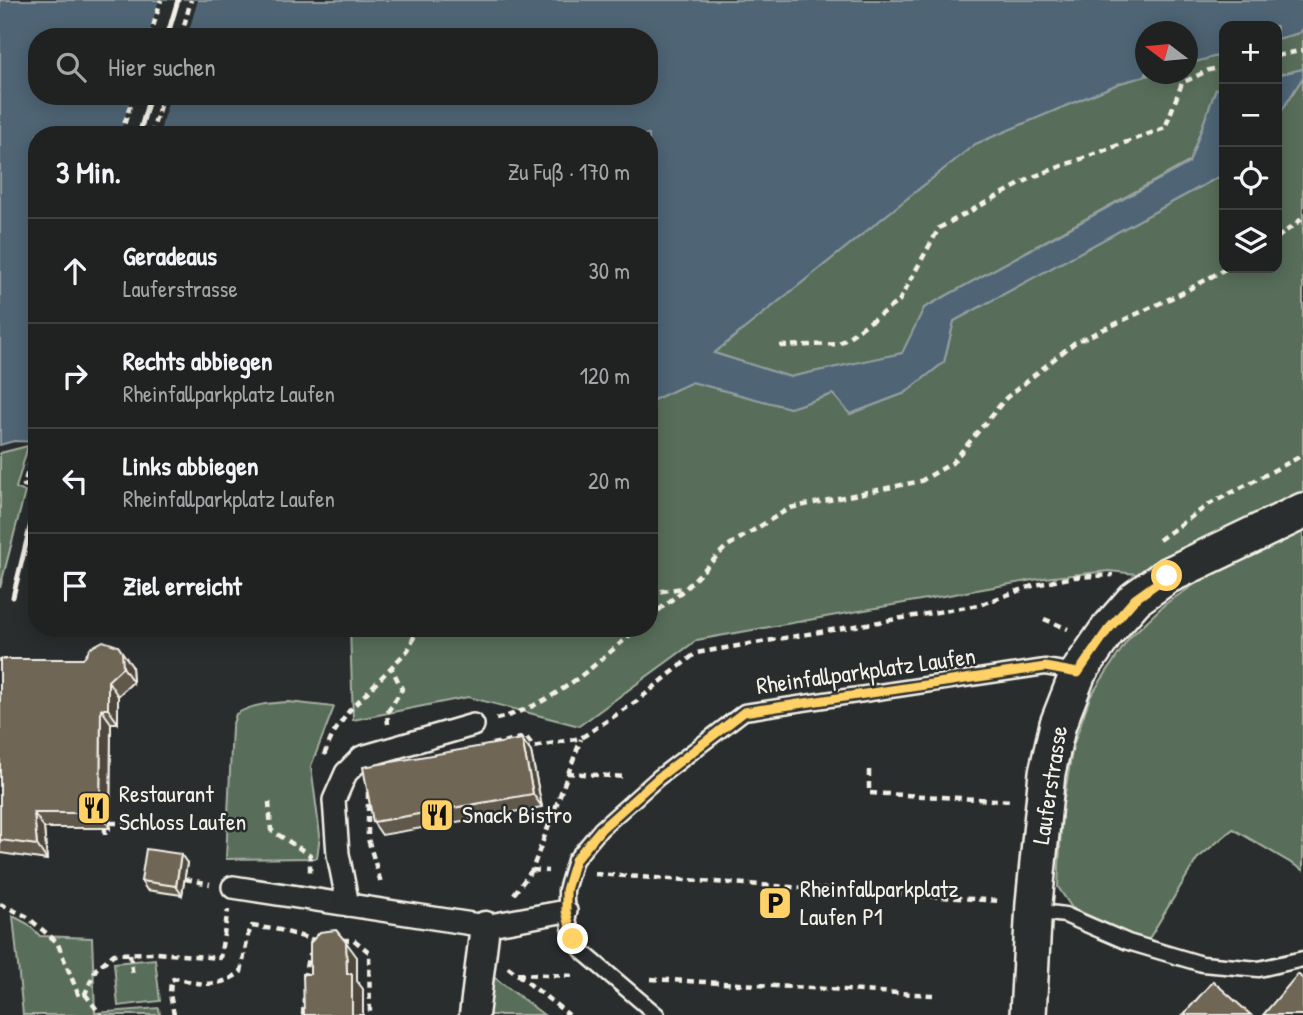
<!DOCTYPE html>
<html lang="de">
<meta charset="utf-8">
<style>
body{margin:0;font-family:"Patrick Hand",sans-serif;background:#2d2f2f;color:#f1f3f6}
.controls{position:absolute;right:21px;top:21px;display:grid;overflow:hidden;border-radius:14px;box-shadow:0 4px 18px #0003}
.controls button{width:63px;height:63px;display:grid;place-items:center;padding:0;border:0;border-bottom:2px solid #3d3f40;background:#202222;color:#f1f3f6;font:35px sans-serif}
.compass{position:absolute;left:1135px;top:21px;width:63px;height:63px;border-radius:50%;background:#202222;box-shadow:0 4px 18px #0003;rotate:286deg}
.stop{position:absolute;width:21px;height:21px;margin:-16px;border:5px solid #ffd166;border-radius:50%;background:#fff}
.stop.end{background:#ffd166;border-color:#fff;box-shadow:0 2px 7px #0008}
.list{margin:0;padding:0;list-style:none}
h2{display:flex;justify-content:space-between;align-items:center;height:91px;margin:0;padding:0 28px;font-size:30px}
h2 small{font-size:23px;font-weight:400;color:#a2a4a5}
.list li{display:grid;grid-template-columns:46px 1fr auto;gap:21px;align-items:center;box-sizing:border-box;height:105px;padding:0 28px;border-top:2px solid #3d3f40}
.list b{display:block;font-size:26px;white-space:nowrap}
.list p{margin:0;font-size:23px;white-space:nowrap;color:#a2a4a5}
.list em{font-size:23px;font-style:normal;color:#a2a4a5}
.icon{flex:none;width:38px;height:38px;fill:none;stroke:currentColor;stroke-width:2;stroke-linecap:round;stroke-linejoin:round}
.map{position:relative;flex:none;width:1303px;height:1015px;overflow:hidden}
.search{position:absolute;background:#202222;box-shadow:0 4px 18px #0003;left:28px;top:28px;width:630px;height:77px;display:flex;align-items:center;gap:18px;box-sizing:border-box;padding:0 24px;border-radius:28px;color:#a2a4a5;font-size:26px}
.panel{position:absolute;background:#202222;box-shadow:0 4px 18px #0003;left:28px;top:126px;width:630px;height:511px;border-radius:28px}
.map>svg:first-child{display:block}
.green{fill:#596e5a;stroke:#a6b0a1;stroke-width:2}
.water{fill:#506574;stroke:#929da2;stroke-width:2;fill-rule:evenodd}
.pier{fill:#2a2d2e}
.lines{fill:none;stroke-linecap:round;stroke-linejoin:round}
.service-casing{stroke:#f4f1e8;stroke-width:19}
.pedestrian-casing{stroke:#f4f1e8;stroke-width:26}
.minor-casing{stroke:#f4f1e8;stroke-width:33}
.tertiary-casing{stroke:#f4f1e8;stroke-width:40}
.path{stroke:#f4f1e8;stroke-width:4.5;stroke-dasharray:7 5;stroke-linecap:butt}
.service{stroke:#2a2d2e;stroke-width:14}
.pedestrian{stroke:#2a2d2e;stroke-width:21}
.minor{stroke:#2a2d2e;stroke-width:28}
.tertiary{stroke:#2a2d2e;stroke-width:35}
.rail{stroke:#f4f1e8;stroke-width:5}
.wall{fill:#5f584b;stroke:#f4f1e8;stroke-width:2}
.shaded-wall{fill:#4e473d;stroke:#f4f1e8;stroke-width:2}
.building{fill:#6f6657;stroke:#f4f1e8;stroke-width:2}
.route{stroke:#ffd166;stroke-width:9}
.labels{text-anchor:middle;stroke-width:5;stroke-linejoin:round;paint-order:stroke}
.street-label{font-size:24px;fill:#f4f1e8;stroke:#2a2d2e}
.poi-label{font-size:24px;fill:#f4f1e8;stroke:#2a2d2e;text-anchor:start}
</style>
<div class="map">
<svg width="1303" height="1015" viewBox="0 0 1303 1015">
<rect width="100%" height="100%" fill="#2a2d2e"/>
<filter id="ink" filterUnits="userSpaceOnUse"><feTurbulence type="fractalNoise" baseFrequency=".0143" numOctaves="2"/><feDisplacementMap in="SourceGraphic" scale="14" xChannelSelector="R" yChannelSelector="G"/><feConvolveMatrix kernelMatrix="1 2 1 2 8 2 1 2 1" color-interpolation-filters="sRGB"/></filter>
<g filter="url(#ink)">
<g class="green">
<path d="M1303,29v40l-26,6v-36l22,-6z"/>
<path d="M1224,54v33l-8,2 -27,73 -265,146 -21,45 -113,24 -76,-24 261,-209 145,-61 33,-9h35v-10z"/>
<path d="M1303,77v793l-70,-41 -36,30 -50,83 -75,-34 -14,-21 4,-77 11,-64 17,-49 39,-59 36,-34 35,-23 -91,-10 -65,7 -347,62 -118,86 -111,-29 -115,23 -3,-92h299v-226l43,-20 98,26 43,-14 17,20 55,-21 39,-31 10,-41 270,-147v94h53v-150z"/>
<path d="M28,446l-12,42 9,4 -25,96v-135z"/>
<path d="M289,702l45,5 -23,59 9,69 -3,23 -91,1 6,-132 4,-13c17,-10 34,-11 53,-12z"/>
<path d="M13,916l15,8 12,12 52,2 3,75 64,-5 1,7h-137z"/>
<path d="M155,959l5,42 -42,5 -4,-43z"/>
<path d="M491,975l53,40h-58z"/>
</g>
<g class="water">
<path d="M0,0h1303v29l-4,4 -22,6v-13h-53v28l-36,10v-32h-42v42h7l-33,9 -145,61 -261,209 76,24 112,-24 22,-45 265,-145 27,-74 8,-2v87l-270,147 -10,41 -39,31 -55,21 -17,-20 -43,14 -98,-26 -43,20v-267h-612v307l-23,-1 -14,4zM37,37h612v59h-612z"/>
<path d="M1303,69v8l-26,41v-43z"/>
</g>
<g class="pier">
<path d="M159,0h39l-11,37h-39z"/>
<path d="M131,96h39l-11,39h-39z"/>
</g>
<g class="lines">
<g class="service-casing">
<g id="service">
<path d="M1034,911l31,4 63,27 74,22 57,5 44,-10"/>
<path d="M657,1015l-73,-62 -11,-14 -7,-28v-21l9,-30 26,-31 57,-51 86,-66 301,-45 31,5"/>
</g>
</g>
<g class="pedestrian-casing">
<g id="pedestrian">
<path d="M233,887l252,39 81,-15"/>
<path d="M348,905l-10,-51 -4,-54 12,-27 16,-16 111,-32"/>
</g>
</g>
<g class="minor-casing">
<path id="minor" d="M474,1015l11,-89"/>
</g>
<g class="tertiary-casing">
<path id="tertiary" d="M1028,1015l6,-112 13,-130 11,-49 20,-51 29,-42 28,-32 32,-23 136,-65"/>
</g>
<g class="path">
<path d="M150,37l11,-37"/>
<path d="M181,37l10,-37"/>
<path d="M1277,56l26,-6"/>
<path d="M121,135l12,-39"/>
<path d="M151,135l12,-39"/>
<path d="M1277,238l26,-20"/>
<path d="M780,346l59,-2 60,-43 40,-73 96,-52 130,-48 17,-45 27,-13 15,-3"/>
<path d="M37,438l-13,47 13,3"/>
<path d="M1159,540l49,-35 95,-50"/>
<path d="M649,593l34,-5"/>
<path d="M649,618l37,-30 40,-41 64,-39 131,-27 31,-18 54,-65 68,-55 108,-50 45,-25"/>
<path d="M1044,619l24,10"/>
<path d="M496,719c56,-13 99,-54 142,-91"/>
<path d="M388,724l-1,-11 15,-24 -10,-20"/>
<path d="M492,744l34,-7 8,10"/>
<path d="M523,749l58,-11 56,-37 59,-48 283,-48 56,-20 39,-8 39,-2"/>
<path d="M324,755l9,-21 16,-23 59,-61 10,-22"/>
<path d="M869,770v23l144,8"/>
<path d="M567,773l59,4"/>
<path d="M368,792v47l13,44"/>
<path d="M269,802l2,28 39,25v19"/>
<path d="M110,823h16"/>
<path d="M105,828v10"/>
<path d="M532,870l16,1"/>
<path d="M595,874l407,27"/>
<path d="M185,879l25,5"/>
<path d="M514,894l18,-24 49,-131"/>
<path d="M0,904l26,12 31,26 22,54 6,-2 11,-25 18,-15 42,-1 64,5 8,-48"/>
<path d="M342,940h12l15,12 1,63"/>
<path d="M130,954l3,23"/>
<path d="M508,967l61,48"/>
<path d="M517,974l59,2"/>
<path d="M304,979l4,-22 5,-6"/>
<path d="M651,979l282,16"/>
<path d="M85,994l16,21"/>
<path d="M174,1015l-4,-21 1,-14c7,-3 9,-1 16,1 21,5 36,4 54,-9l7,-37 4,-9 28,4 37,11"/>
<path d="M303,1015l1,-17"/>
</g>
<use href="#service" class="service"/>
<use href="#pedestrian" class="pedestrian"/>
<use href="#minor" class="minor"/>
<use href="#tertiary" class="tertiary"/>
<g class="rail">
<path d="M167,37l11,-37"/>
<path d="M139,135l11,-39"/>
<path d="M13,597l24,-98"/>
</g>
</g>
<g class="wall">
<path d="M0,659l132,7 1,16 -15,14v27h-7l-1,105h-66l3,32 -47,-7z"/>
<path d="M531,752l11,55 -160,28 -9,-13z"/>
<path d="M187,863l-5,32 -35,-5 -6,-9z"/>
</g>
<g class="shaded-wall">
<path d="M118,646l14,20 1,16 -10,-15z"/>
<path d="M108,681l10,15v27l-10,-14z"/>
<path d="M101,709l10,14 -1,105 -10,-15z"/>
<path d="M522,739l9,13 11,55 -9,-13z"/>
<path d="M34,813l10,15 3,32 -10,-15z"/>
<path d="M181,854l6,9 -5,32 -6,-9z"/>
<path d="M346,942l11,15v24l6,8v26h-11l-5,-41z"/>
</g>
<g class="building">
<path d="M103,641l15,5 4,6 1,15 -15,14v28h-7l-1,104h-66l3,32 -37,-5v-181h83l7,-11z"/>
<path d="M522,739l11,55 -160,28 -10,-55z"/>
<path d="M146,849l35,5 -5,32 -35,-5z"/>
<path d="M336,930l10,12 1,32h5v41h-48l-1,-41h7v-31l10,-11z"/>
<path d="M1298,974l5,5v36h-40z"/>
<path d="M1213,981l38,34h-68z"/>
</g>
</g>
<g class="lines" filter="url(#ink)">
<path class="route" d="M573,939l-7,-28v-21l9,-30 26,-31 57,-51 86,-66 301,-45 33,6 29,-42 28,-32 32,-23"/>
</g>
<defs>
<g id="restaurant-square" transform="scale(1.75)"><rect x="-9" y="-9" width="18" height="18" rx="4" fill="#ffd166" stroke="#2a2d2e"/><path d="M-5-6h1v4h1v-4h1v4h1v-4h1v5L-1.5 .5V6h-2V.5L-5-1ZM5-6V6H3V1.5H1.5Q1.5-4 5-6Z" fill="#111"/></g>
<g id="parking-square" transform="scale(1.75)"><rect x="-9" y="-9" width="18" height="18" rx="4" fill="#ffd166" stroke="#2a2d2e"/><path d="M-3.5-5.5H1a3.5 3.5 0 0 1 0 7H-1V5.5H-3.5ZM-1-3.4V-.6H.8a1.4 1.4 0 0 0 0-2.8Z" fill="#111"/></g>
</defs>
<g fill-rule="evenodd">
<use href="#restaurant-square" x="94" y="808"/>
<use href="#restaurant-square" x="437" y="815"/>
<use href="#parking-square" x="775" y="903"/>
</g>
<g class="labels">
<g class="street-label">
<text transform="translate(866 671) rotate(-8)" y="8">Rheinfallparkplatz Laufen</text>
<text transform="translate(1050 785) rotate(-81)" y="8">Lauferstrasse</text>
</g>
<g class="poi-label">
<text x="119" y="802">Restaurant<tspan x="119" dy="28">Schloss Laufen</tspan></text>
<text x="462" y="823">Snack Bistro</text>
<text x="800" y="897">Rheinfallparkplatz<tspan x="800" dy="28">Laufen P1</tspan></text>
</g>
</g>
</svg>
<div class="controls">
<button>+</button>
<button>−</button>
<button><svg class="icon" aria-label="locate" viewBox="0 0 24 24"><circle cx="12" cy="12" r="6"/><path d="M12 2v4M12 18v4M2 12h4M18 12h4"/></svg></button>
<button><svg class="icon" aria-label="layers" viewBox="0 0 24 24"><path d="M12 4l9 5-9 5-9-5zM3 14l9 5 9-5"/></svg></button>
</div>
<svg class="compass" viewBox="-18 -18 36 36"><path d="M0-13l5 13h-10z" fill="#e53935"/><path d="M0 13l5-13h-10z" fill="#a2a4a5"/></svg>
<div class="stop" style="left:1167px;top:576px"></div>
<div class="stop end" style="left:573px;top:939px"></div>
<div class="search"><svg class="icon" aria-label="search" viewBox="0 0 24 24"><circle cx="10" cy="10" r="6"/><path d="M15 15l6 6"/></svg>Hier suchen</div>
<section class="panel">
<h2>3 Min.<small>Zu Fuß · 170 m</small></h2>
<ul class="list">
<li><svg class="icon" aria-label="ahead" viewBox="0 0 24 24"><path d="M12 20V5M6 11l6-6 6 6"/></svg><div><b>Geradeaus</b><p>Lauferstrasse</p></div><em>30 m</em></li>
<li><svg class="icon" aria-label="right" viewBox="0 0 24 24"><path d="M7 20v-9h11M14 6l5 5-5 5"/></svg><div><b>Rechts abbiegen</b><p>Rheinfallparkplatz Laufen</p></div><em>120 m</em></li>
<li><svg class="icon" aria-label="left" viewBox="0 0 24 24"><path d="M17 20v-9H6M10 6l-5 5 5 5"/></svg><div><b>Links abbiegen</b><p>Rheinfallparkplatz Laufen</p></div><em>20 m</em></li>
<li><svg class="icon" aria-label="arrive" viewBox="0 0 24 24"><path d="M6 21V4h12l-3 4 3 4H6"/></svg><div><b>Ziel erreicht</b></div></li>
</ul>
</section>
</div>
